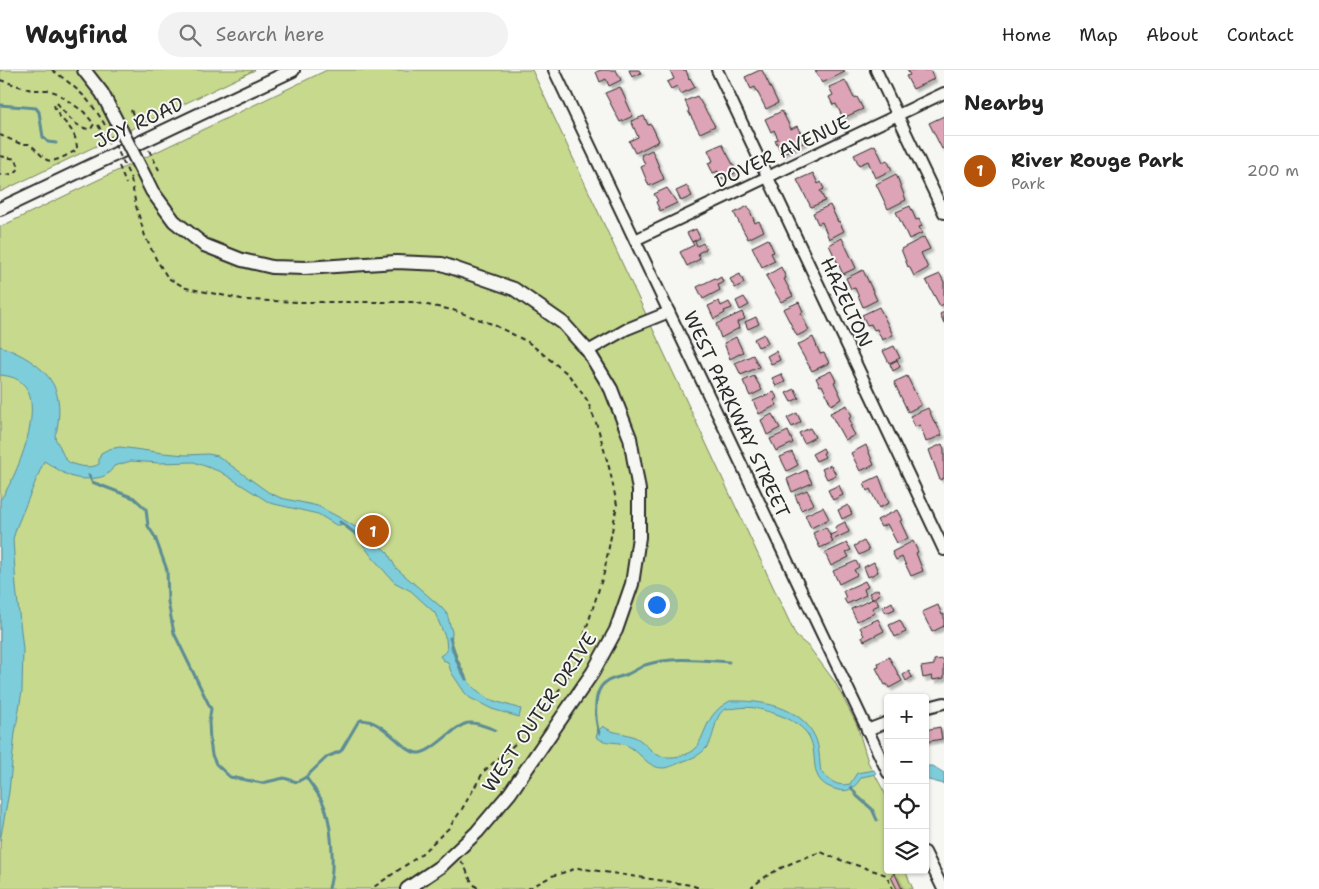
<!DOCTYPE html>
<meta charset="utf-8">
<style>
body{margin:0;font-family:"Shantell Sans",sans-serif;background:#f2f2f2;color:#222}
.controls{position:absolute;right:15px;bottom:15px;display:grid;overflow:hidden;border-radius:5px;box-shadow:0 1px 4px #0004}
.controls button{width:45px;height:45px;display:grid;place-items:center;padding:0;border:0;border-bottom:1px solid #e0e0e0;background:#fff;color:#222;font:25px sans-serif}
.you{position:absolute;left:656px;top:534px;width:18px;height:18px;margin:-12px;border:4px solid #fff;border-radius:50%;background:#1a73e8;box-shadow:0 0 0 8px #1a73e833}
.badge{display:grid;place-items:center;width:32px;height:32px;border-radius:50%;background:#b45309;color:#fff;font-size:16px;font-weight:700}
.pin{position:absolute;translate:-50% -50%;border:2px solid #fff;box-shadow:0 1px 5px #0006}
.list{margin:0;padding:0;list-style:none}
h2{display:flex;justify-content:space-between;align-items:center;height:65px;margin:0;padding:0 20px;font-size:21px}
h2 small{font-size:16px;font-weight:400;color:#767676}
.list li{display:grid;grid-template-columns:32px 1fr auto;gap:15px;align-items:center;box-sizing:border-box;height:70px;padding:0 20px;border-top:1px solid #e0e0e0}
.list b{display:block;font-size:19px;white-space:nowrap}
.list p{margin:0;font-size:16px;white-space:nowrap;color:#767676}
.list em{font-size:16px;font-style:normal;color:#767676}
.icon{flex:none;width:28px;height:28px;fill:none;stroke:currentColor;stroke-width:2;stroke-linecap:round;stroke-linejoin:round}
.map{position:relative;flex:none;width:944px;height:819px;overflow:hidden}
header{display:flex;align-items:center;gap:30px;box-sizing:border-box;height:70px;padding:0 25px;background:#fff;border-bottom:1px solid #e0e0e0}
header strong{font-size:24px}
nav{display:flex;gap:28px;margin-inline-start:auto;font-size:18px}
.search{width:350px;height:45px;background:#f2f2f2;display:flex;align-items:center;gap:12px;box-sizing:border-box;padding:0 18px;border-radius:28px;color:#767676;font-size:19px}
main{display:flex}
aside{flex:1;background:#fff}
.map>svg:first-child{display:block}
.green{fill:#c6d98d;stroke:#78825c}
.water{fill:#7ecddb;stroke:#5d8c95}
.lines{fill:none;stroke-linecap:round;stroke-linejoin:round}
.stream{stroke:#5d8c95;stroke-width:3}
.building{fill:#dca4b6;stroke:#2b2b2b;filter:url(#shadow)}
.minor-casing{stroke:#2b2b2b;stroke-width:14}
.major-casing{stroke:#2b2b2b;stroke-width:16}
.path{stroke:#2b2b2b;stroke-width:2;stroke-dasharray:5 4;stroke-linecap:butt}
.minor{stroke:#f6f6f2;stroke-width:10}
.major{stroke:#f6f6f2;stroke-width:12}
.major-bridge-casing{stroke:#2b2b2b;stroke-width:16;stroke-linecap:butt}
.path-bridge{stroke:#2b2b2b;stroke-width:2;stroke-dasharray:5 4;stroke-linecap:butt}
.major-bridge{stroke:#f6f6f2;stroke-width:12}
.labels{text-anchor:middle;stroke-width:4;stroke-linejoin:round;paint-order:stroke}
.street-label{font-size:19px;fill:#2b2b2b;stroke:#f6f6f2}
</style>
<header>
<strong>Wayfind</strong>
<div class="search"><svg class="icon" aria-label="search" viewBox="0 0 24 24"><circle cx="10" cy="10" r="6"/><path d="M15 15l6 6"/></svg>Search here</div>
<nav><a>Home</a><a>Map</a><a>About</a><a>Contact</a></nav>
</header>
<main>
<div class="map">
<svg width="944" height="819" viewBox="0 0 944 819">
<defs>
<filter id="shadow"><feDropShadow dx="3" dy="3" stdDeviation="1" flood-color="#0004"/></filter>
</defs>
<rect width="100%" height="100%" fill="#f6f6f2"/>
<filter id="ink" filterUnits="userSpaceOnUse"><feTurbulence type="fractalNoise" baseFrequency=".02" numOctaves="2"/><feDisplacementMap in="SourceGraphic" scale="10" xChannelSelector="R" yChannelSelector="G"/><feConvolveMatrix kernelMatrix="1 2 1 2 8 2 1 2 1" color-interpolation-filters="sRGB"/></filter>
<g filter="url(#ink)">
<g class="green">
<path d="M0,0h255l-255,122z"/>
<path d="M327,0h205l264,566 13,11 26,35 22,43 11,37 20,37v71h17l8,19h-913v-662z"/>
</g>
<g class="water">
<path d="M0,276c19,7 43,19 53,38 7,14 7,29 4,45 0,2 -2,5 -2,7 0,4 3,7 5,11 4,10 5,15 16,18 8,2 17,3 23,-1v-5l2,-6 8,-4 11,-2 43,6 23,2 22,-1 10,2 50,36 13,6 37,8 24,13 25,15 21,19 8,15 45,39 6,7 5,18 -1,16 9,23 13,16 15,12 33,10 -2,8 -27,-8 -22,-11 -5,-5 -14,-21 -3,-10 -5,-2 -3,-4 7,-5 -1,-12 -11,-26 -24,-22 -17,-9 -22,-25 -19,-26 -7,-6h-10l-18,-11 -48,-11 -49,-31 -27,-10 -35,1 -28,-2 -17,5c-5,8 -9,11 -18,12 -24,4 -33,-6 -52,-17l-27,65 -4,13 3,48 7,62 -1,42 -7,42 -6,59 -9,49v-341c16,-21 47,-96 22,-117 -6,-6 -14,-7 -22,-8z"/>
<path d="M730,631c30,-1 71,5 85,36 5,11 4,23 6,35 9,9 16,15 29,12l7,-11 17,-3 2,4 -14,3c-7,9 -11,16 -24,13 -36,-9 -15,-37 -32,-58 -11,-13 -31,-19 -47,-23 -6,-2 -14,-2 -22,-1 -3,1 -8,0 -11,1 -13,5 -10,29 -20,39 -8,10 -19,11 -29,16 -9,4 -16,6 -25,1 -9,-5 -15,-15 -24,-19 -10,-6 -22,-1 -32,-9l2,-6 5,-5c11,8 18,6 29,10 11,3 19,17 28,20 10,3 31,0 37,-9 2,-2 3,-7 5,-10 7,-17 11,-27 28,-36z"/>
<path d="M925,696h8l11,7v11l-19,-5z"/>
</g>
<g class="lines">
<g class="stream">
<path d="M0,35l36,3 3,4 4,25 5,5 8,1"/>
<path d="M89,405l3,7 42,16 12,11 2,17 7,11 12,33 1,32 6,31 37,76 -2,13 1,19 2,14 4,9 14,13 32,6 22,-5 13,4 9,-5 21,-20 14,-6 17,-29 3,-2c25,0 43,35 59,33 5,-1 10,-4 14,-7 8,-5 26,-23 35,-23 8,-1 18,4 26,7"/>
<path d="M340,452l17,13"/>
<path d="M450,568l7,22 9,19"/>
<path d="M599,663c-4,-13 -7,-42 7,-51 6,-4 15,-5 22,-8 6,-3 11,-6 17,-9 28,-9 56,-5 84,-3"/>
<path d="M306,707c6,9 13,17 17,26 9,19 12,66 6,85"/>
<path d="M851,717l6,9 15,13 5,11"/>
</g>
</g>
<g class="building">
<path d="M601,0h15l5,10 -12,6 -3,-7 -6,3 -4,-10z"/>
<path d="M629,0h10l2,3 -9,4z"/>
<path d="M670,0h16l3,9 1,-1 5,9 -14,7 -4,-8 -6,3 -4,-7 7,-3z"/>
<path d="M760,0h2l16,33 -12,6 -11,-22 -4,2 -6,-12z"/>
<path d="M815,0h29l1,2 -23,11z"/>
<path d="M907,0h23l4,9 -21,10 -7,-13 4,-1z"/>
<path d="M845,10l9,18 3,-1 6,12 -20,9 -7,-14 -3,1 -4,-8 4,-2 -4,-8z"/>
<path d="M620,17l13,29 -13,6 -15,-29z"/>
<path d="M697,26l18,30 -15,7 -12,-22 1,-1 -4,-9z"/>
<path d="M782,41l9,18 6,-3 8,16 -23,12 -7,-14 3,-1 -4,-9 -3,2 -6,-13z"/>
<path d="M644,46l4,9 3,-1 8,17 -24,12 -6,-12 9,-4 -7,-16z"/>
<path d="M944,46v32l-2,1 -13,-26z"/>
<path d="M722,74l15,28 -16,7 -3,-8 -5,2 -5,-10 5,-2 -5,-11z"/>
<path d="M875,75l8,17 4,-2 5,10 -17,8 -7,-17 -9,4 -5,-10z"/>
<path d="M652,80l12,29 -15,7 -8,-19 4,-2 -4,-10z"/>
<path d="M813,103l5,11 3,-2 3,7 -4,2 5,10 -14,6 -14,-27z"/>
<path d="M896,104l10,26 -18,9 -12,-25z"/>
<path d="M687,116l5,10 -11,5 -5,-10z"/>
<path d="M667,118l10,15 -17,8 -4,-9 2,-1 -4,-7z"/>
<path d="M830,135l8,17 1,-1 5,10 -15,8 -7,-17 -4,2 -5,-11z"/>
<path d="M748,136l7,17 4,-2 5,10 -16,8 -14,-26z"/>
<path d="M910,136l6,14 3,-1 3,7 -3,1 3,6 -13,6 -13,-27z"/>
<path d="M696,159l4,9 -8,4 -5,-9z"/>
<path d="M924,167l6,12 -9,4 7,15 -14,8 -5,-10 -1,1 -7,-18z"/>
<path d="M842,168l14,30 -13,6 -14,-29z"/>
<path d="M768,169l6,13 -3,1 4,8 -13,6 -10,-20z"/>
<path d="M695,171l2,5 6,-3 3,6 -8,4 2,6 -13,7 -7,-14 14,-7 -2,-3z"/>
<path d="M781,197l5,11 -2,1 9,17 -12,6 -15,-26z"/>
<path d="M863,200l14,30 -14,7 -8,-19 -4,1 -5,-11z"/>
<path d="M740,204l4,9 -9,5 -5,-9z"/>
<path d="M940,204l4,8v22l-4,2 -14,-26z"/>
<path d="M721,207l2,5 -5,3 2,5 -17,9 -6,-12 18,-9 1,2z"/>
<path d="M744,227l5,8 -9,5 -4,-9z"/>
<path d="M719,231l2,5 8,-4 3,6 -8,3 1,2 -11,6 -6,-13z"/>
<path d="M799,232l4,10 -2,1 3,7 5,10 -12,6 -14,-27z"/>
<path d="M879,237l14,28 -11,5 -5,-11 -3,1 -3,-6 -4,1 -5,-10z"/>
<path d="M742,242l3,7 -8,3 2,6 -18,10 -5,-14z"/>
<path d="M944,242v11l-4,-9z"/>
<path d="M756,247l3,7 -11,5 -3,-7z"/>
<path d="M764,264l4,9 -10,4 -4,-8z"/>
<path d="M736,267l7,15 -13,7 -6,-16z"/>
<path d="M813,267l7,17 4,-1 5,10 -17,8 -15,-26z"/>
<path d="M894,276l6,12 -11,5 -6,-12z"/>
<path d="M776,281l4,9 -9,4 -4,-8z"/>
<path d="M753,285l6,12 -18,8 -6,-12z"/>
<path d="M897,290l3,7 -7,4 -3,-7z"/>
<path d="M831,301l5,10 -2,1 8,17 -11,6 -9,-20 -2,1 -4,-8z"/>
<path d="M781,304l4,8 -9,4 -4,-8z"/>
<path d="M754,306l8,14 -12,6 -7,-15z"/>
<path d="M907,306l14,29 -13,7 -14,-30z"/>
<path d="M795,319l4,9 -8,4 -5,-9z"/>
<path d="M774,322l3,6 -3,2 3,5 -18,9 -6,-13z"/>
<path d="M847,335l5,11 -3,2 3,7 -2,1 5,9 -10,5 -15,-27z"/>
<path d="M928,338l7,16 1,-1 6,12 -16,7 -6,-17 -5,2 -5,-11z"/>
<path d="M797,343l4,9 -9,5 -5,-9z"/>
<path d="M772,344l8,14 -13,7 -6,-15z"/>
<path d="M810,358l5,9 -11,6 -5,-10z"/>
<path d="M788,361l5,12 -17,8 -6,-12z"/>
<path d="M942,374l2,5v29l-4,2 -11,-30z"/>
<path d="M866,375l8,20 -14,6 -9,-18z"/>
<path d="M823,378l2,4 -2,1 2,4 -9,4 -4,-7z"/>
<path d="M792,382l6,13 -11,6 -7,-14z"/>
<path d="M831,395l5,10 -9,4 -5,-10z"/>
<path d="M806,400l6,13 -20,9 -5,-13z"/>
<path d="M879,406l10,27 -10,5 -9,-19 -3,2 -3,-8z"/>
<path d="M839,415l4,10 -10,5 -5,-10z"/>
<path d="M807,420l7,14 -13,6 -6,-15z"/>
<path d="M848,435l4,9 -10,5 -4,-9z"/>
<path d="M823,437l6,12 -18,9 -6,-13z"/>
<path d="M897,440l5,10 -2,1 8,17 -11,5 -10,-19 -6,3 -4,-7z"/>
<path d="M845,452l4,10 -17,8 -2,-5 7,-3 -2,-5z"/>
<path d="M826,457l7,15 -13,6 -7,-15z"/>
<path d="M864,471l5,9 -10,5 -5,-9z"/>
<path d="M913,471l5,11 -2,1 7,18 -12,5 -9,-19 -6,3 -4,-8z"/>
<path d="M847,473l4,7 -5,2 3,5 -18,9 -6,-13z"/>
<path d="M856,491l3,6 -5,3 3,5 -18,9 -6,-13z"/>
<path d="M874,492l4,10 -10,5 -4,-10z"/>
<path d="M865,511l3,6 -4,2 2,6 -19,9 -3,-5 2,-1 -3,-7z"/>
<path d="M878,519l2,5 -8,5 -3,-6z"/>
<path d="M875,528l4,7 -7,3 3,5 -18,8 -6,-12z"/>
<path d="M892,532l3,7 -9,4 -3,-6z"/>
<path d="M938,535l4,10 2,-1v12l-12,6 -10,-20z"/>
<path d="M878,549l6,12 -20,10 -2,-4 2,-1 -4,-9z"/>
<path d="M900,550l6,12 -11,5 -6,-12z"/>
<path d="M889,587l13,24 -13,7 -2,-4 -2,1 -9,-17 3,-1 -1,-4z"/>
<path d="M944,589v19l-11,2 -1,-4 -9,2 -2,-11 13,-2v-5z"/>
<path d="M909,601l3,6 -6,4 -3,-6z"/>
<path d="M940,657l2,12 -17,3v-12z"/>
<path d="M894,803l1,1 7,15h-5l-6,-12z"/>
</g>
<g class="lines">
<g class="minor-casing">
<g id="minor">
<path d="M554,0l334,703"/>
<path d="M717,0l227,480"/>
<path d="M876,0l68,143"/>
<path d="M635,170l309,-147"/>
<path d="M588,281l39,-22 42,-17"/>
<path d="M925,638l19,-5"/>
<path d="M867,660l21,-8"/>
<path d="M925,782l18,37"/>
</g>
</g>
<g class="major-casing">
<g id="major">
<path d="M84,0l18,23 16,31"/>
<path d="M147,111l5,10 22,30 30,24 38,15 30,7 33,1 91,-6 46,2 72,25 49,34 25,28 23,38 19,49 9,52v47l-7,47 -16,46 -23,42 -83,121 -33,39 -36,34 -34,23"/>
<path d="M0,139l293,-139"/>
</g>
</g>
<g class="path">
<path d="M52,0c24,17 38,29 53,55"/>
<path d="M0,10l31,10h17l9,3 27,19 10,12 -3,5c-13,1 -26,-15 -33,-25l-2,-1 -2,1c2,17 23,20 23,46 -9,4 -25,16 -33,8 -5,-5 -9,-10 -15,-14h-8l-21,-9"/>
<path d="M131,40l8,19"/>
<path d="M98,55l11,19"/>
<path d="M149,80l10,20"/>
<path d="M0,86l16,3 3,9c-4,7 -12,7 -19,7"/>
<path d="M119,96l7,18"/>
<path d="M131,109l5,27 9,30 11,23 12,19 18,10 60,12 53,2h113l41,8 39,14 36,18 40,32 19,26 11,28 12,43 7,34 -13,68 -28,88 -11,21 -41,54 -40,35 -22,38 -13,19 -30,28 -48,33"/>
<path d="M461,791c8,10 6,19 18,28"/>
<path d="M528,819l24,-13 26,-8 113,17 11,4"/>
<path d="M750,819c19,-18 47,-29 71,-37 21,10 44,15 65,23l7,14"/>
</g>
<use href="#minor" class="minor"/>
<use href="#major" class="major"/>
<g class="major-bridge-casing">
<path id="major-bridge" d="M118,54l29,57"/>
</g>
<path class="path-bridge" d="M111,66l20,43"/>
<use href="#major-bridge" class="major-bridge"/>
</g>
</g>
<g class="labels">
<g class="street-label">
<text transform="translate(139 52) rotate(-25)" y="7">JOY ROAD</text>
<text transform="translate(782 81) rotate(-25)" y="7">DOVER AVENUE</text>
<text transform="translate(847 232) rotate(65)" y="7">HAZELTON</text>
<text transform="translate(737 344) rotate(65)" y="7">WEST PARKWAY STREET</text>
<text transform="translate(539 642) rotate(-56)" y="7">WEST OUTER DRIVE</text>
</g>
</g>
</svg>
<div class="controls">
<button>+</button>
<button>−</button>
<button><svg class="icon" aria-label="locate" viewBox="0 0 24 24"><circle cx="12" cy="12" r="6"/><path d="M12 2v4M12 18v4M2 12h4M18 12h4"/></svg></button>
<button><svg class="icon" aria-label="layers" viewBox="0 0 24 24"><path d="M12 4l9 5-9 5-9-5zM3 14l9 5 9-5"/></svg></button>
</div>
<div class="you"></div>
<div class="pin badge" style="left:373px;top:461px">1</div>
</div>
<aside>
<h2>Nearby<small></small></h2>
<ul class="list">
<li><span class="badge">1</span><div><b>River Rouge Park</b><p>Park</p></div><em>200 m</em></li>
</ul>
</aside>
</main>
